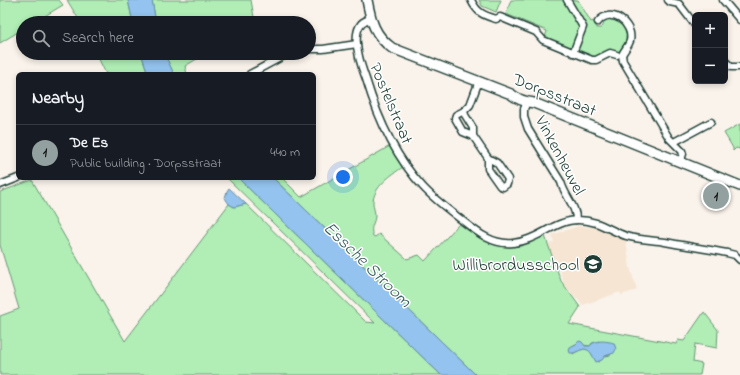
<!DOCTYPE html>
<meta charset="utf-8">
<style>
body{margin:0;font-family:"Indie Flower",sans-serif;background:#242831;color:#f1f3f6}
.controls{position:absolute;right:12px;top:12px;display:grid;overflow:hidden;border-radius:6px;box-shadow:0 2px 6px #0003}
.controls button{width:36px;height:36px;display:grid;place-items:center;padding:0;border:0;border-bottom:1px solid #363941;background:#171b24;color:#f1f3f6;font:20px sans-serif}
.you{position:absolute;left:343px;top:177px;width:14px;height:14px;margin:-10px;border:3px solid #fff;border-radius:50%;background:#1a73e8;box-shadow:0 0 0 6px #1a73e833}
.badge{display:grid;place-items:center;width:26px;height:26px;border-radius:50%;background:#92a19f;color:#111;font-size:13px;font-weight:700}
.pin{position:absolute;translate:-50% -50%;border:2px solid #fff;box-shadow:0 1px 4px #0006}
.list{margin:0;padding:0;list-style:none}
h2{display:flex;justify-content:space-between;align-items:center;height:52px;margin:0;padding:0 16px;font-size:17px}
h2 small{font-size:13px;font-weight:400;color:#9ea1a6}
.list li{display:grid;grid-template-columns:26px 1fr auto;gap:12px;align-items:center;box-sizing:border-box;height:56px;padding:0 16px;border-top:1px solid #363941}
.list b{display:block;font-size:15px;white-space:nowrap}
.list p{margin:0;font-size:13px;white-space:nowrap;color:#9ea1a6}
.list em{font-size:13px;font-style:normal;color:#9ea1a6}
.icon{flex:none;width:22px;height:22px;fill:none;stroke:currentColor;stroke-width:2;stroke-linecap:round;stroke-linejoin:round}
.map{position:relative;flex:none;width:740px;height:375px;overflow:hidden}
.search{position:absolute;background:#171b24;box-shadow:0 2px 6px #0003;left:16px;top:16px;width:300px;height:44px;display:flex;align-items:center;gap:10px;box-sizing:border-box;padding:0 14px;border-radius:22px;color:#9ea1a6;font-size:15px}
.panel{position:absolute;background:#171b24;box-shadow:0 2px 6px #0003;left:16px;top:72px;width:300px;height:108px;border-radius:6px}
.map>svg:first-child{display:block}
.built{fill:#f5e5d2}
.green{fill:#b0eeb5;stroke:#689674;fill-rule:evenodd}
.water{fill:#93c3ee;stroke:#658da4}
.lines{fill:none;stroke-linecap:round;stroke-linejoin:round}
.street-casing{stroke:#1f3d34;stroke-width:9}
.secondary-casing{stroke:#1f3d34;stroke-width:12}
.street{stroke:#fff;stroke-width:6}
.secondary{stroke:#fff;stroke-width:9}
.labels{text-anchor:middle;stroke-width:3;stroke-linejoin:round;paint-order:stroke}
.street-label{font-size:17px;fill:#1f3d34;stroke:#fff}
.poi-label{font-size:17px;fill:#1f3d34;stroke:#fff;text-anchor:end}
.water-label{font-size:18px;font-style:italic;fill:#3c5e62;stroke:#fff}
</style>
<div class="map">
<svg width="740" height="375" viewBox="0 0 740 375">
<rect width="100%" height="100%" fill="#faf3eb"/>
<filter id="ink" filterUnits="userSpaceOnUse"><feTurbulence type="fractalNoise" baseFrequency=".025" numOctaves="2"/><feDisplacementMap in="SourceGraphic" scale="8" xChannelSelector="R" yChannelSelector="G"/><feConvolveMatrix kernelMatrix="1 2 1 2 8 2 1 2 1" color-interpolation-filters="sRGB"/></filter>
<g filter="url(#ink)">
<path class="built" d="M579,226l19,2 28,13 4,27 7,22 -16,5 -1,-3 -37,13 -18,-19 -10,-29 -4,2 -5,-14 8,-3 -2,-7z"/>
<g class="green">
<path d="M0,0h59l4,5 -30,18h-10v6l-23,14z"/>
<path d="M67,0h61l5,23h-52z"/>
<path d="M152,0h99l4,23h-99z"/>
<path d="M479,0h22l-5,12 -14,-6z"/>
<path d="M511,0h53l16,27 -6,18 -5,2 -24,-10 2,-6 -41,-17z"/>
<path d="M570,0h8l13,22 2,-1 4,7h4l2,-2 1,-5 2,-2 10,2 1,-2c5,6 8,11 11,18h-1l-3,10 -4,5 -26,7 -16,-8 -1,-2 9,-22z"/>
<path d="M96,53h45l7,21h-42z"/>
<path d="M164,53h43l-22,13 2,8h-13z"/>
<path d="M740,124v25l-4,-1 -3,3v-3l-9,-15z"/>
<path d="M390,146l13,21c-12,8 -30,20 -30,36 0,4 2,8 2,12 0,9 -6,11 -2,21l2,1 4,-3 28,25 12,-4 6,6 34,-37c22,15 38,29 66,20 7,-2 13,-6 20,-8l16,45 19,26 -11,17 107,20 2,-4 6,1 20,-29 14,18 -1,18 -22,-4 -2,18 9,2 -2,11h-224l-203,-197h9l19,19zM599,341l12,14 -6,1 -6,6 -4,-2c-5,-13 -11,-13 -22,-6l-1,-8 4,-2 14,2 2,-3z"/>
<path d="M227,178h11l203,197h-441v-59l19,-7 -19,-64v-53l32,-12 93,161 104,-137 5,3 12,-3 120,118 9,1z"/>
</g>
<g class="water">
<path d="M128,0h24l4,23h-23z"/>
<path d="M141,53h23l10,21h-26z"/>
<path d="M238,178h35l203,197h-35z"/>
<path d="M229,188l17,16 -12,3 -5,-3 -4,-6 2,-7z"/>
<path d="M579,341l3,1 3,4h5c5,-7 17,-5 24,-3l2,6 -2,4 -9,3 -3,4 -6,2c-2,-3 -3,-6 -5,-9 -7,-9 -13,1 -21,0l-1,-3 1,-3 6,-3z"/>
</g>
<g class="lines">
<g class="street-casing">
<g id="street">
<path d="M471,0c6,12 11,15 25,19l4,-2 36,15 7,8 49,20h4l14,-7 7,2"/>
<path d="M567,0l16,27 -10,26"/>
<path d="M668,0l2,2 9,2 16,21"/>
<path d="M723,0l17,20"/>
<path d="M371,18c-4,2 -8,3 -10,6 -10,12 0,42 5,55 12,40 29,78 57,108 12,13 26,23 40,34 15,12 30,24 50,22 24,-2 42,-23 65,-23 20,0 31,10 48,16 13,4 27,4 39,6 21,4 42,7 62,11l8,2 5,5"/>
<path d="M598,22c13,-16 36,2 32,19 -2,6 -6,9 -8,14l1,6 46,77 13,13 1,3 -3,8"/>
<path d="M309,49h14l34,-5"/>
<path d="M725,61l6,6h9"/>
<path d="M250,74l39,-21"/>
<path d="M479,81l-9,24 -6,6 1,4 8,13v8l15,22v11l12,17 3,1 4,-3 1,-5 -11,-16 -9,-5"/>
<path d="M527,102l-3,7v8l4,12 33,53c3,13 16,25 15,38"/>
<path d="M464,111l-8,4 -1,3 8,14 10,4"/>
<path d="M674,142l37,-20"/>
<path d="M0,185l18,-7"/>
</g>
</g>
<g class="secondary-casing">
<path id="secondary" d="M367,0c4,21 7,35 25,48l119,46c7,6 15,8 23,9l206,83"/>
</g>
<use href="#street" class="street"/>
<use href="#secondary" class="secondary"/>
</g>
</g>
<defs>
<g id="school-disc" transform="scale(1)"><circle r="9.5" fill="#1f3d34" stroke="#fff"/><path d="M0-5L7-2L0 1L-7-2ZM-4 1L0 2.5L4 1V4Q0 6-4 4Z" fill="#fff"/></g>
</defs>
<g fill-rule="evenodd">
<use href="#school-disc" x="593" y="264"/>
</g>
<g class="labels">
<g class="street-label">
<text transform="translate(555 94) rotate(22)" y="6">Dorpsstraat</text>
<text transform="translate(392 103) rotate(67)" y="6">Postelstraat</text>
<text transform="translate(561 155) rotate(62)" y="6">Vinkenheuvel</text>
</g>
<g class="poi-label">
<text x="579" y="270">Willibrordusschool</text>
</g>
<g class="water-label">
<text transform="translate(368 264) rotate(44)" y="6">Essche Stroom</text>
</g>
</g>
</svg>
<div class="controls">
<button>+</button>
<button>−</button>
</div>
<div class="you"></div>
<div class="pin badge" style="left:716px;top:196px">1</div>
<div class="search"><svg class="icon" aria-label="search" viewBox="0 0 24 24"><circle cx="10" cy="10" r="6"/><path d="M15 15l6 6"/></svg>Search here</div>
<section class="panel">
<h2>Nearby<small></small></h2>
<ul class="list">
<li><span class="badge">1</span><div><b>De Es</b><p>Public building · Dorpsstraat</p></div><em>440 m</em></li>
</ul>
</section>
</div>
